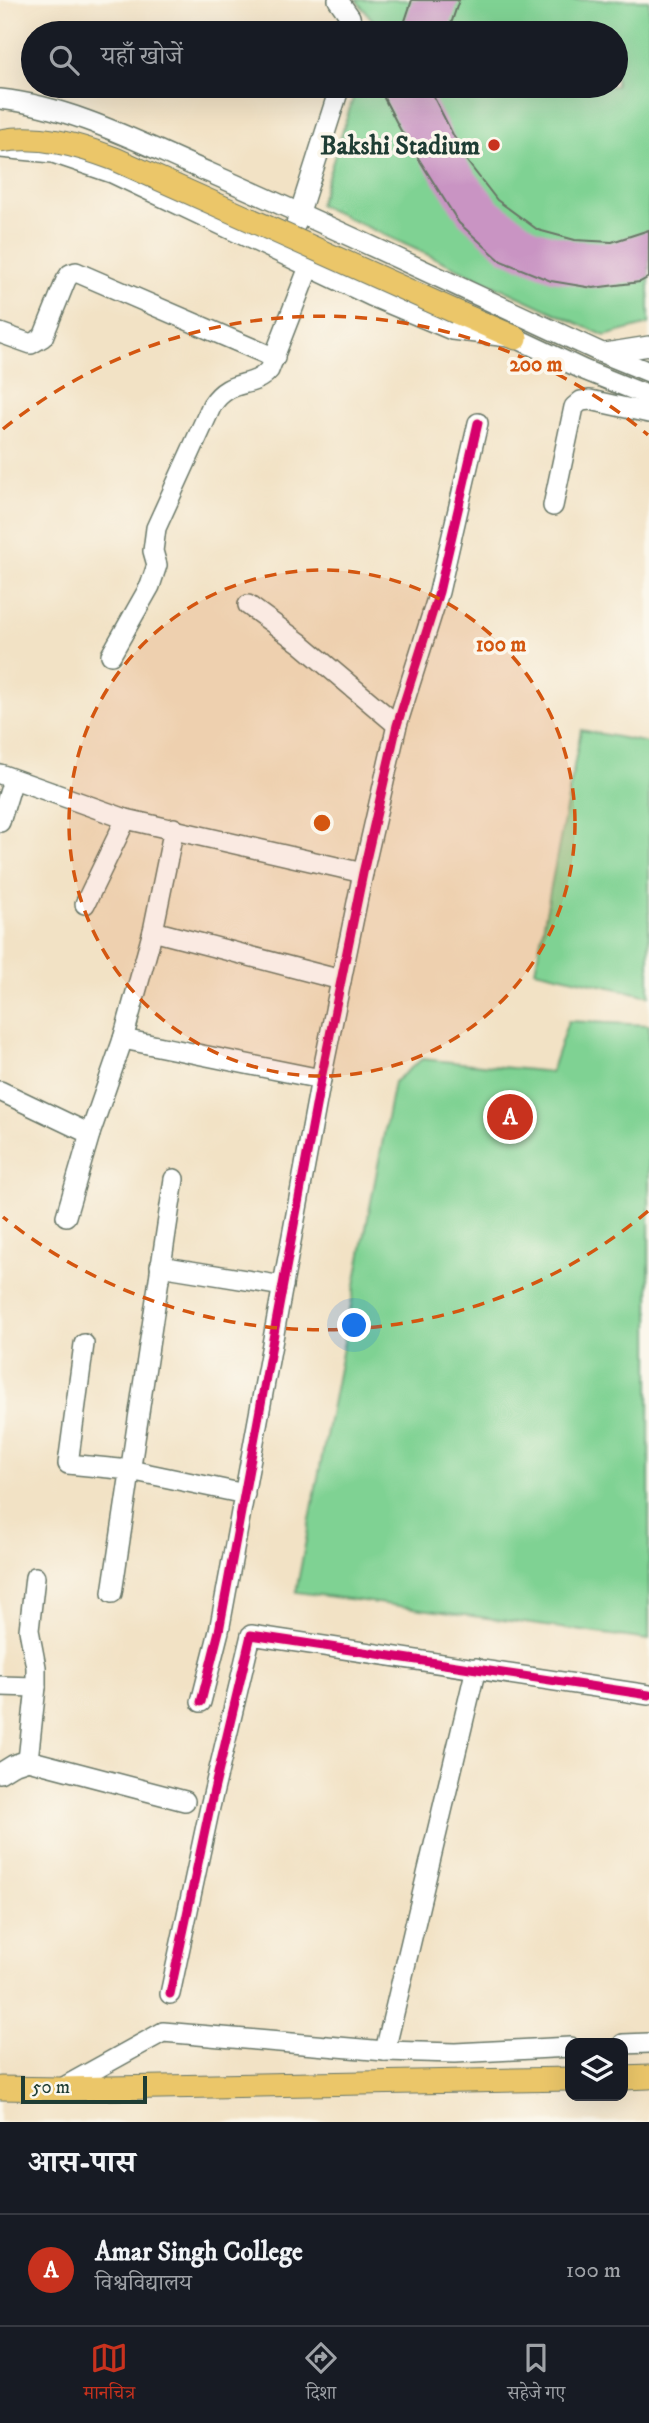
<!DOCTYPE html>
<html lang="hi">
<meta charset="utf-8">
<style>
body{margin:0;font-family:"IM FELL DW Pica","Noto Serif Devanagari",serif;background:#242831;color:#f1f3f6}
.controls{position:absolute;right:21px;bottom:21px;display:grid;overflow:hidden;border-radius:14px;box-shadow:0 7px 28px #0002}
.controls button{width:63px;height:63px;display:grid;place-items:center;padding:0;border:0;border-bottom:2px solid #363941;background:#171b24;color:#f1f3f6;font:35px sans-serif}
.scale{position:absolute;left:21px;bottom:18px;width:126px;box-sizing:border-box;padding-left:7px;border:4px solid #1f3d34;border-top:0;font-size:19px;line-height:24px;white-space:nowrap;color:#1f3d34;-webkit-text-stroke:5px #fbf7ec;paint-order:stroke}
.you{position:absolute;left:355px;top:1326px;width:24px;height:24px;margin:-18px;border:5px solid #fff;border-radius:50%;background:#1a73e8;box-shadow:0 0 0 10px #1a73e833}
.badge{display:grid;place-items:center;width:46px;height:46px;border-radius:50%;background:#c8321e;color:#fff;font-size:23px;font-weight:700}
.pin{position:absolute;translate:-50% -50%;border:4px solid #fff;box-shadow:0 2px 7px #0006}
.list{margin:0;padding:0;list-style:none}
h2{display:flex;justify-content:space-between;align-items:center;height:91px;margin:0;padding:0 28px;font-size:30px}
h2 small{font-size:23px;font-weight:400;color:#9ea1a6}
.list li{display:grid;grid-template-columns:46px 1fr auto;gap:21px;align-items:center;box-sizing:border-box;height:112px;padding:0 28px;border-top:2px solid #363941}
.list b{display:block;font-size:26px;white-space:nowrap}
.list p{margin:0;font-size:23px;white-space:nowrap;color:#9ea1a6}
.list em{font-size:23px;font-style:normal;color:#9ea1a6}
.icon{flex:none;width:38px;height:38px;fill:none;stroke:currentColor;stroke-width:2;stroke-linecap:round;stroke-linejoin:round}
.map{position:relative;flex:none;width:649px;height:2122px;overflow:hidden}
.search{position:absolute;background:#171b24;box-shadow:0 7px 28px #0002;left:21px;right:21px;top:21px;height:77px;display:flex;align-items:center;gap:18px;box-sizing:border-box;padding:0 24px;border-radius:38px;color:#9ea1a6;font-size:26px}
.sheet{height:203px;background:#171b24}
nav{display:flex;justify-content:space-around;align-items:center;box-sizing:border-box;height:98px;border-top:2px solid #363941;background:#171b24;font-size:19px;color:#9ea1a6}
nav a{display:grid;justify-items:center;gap:4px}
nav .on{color:#c8321e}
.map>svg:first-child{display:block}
.green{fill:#7fd293;stroke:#4f8864;stroke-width:2}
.building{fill:#c994c3}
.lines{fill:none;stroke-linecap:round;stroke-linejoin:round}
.minor-casing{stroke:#697767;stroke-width:22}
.major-casing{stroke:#697767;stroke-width:25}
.minor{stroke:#fff;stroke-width:19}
.major{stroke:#ebc669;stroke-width:23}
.major-bridge-casing{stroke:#697767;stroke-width:25;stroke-linecap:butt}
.major-bridge{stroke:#ebc669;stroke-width:23}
.cycleway-casing{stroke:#fbf7ec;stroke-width:13}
.cycleway{stroke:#d6006c;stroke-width:9}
.ring{fill:none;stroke:#d45610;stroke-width:3.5;stroke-dasharray:12 9}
.poi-dot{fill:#c8321e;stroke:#fbf7ec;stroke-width:2.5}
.labels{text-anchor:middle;stroke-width:7;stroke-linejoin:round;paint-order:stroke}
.poi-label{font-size:26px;font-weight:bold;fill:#1f3d34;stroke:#fbf7ec;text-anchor:end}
.centre{fill:#d45610;stroke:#fbf7ec;stroke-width:3.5}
.ring-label{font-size:21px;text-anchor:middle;font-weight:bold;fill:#d45610;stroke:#fbf7ec;stroke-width:7;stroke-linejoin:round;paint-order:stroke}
</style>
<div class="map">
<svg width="649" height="2122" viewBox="0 0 649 2122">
<rect width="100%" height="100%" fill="#fbf7ec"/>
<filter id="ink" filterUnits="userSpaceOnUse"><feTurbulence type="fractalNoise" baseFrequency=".0143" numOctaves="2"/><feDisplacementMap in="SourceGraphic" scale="14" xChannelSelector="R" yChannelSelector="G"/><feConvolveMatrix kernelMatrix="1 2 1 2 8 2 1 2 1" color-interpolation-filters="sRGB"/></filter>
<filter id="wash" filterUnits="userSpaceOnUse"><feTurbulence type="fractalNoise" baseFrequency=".00686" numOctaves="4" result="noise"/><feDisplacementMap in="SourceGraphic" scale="28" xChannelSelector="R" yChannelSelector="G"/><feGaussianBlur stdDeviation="1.57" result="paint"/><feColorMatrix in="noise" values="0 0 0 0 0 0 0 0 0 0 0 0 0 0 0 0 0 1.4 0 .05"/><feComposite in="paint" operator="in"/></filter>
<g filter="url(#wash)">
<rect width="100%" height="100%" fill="#f2e2c5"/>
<g class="green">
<path d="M356,0h293v324l-44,12 -286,-131 38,-119h259v-53h-242l2,-9z"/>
<path d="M581,730l68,13v253l-114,-26z"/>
<path d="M568,1021l81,4v615l-353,-48 98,-510 28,-23 129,13z"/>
</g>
<g id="blocks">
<g class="building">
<path d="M412,0h47l-11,33h-47z"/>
<path d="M386,86h42l38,74 31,40 41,30 37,10 37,2 37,-12v47l-9,5 -47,6 -42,-7 -50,-20 -42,-38 -59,-94 -16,-31z"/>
</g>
</g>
</g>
<g filter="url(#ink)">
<use href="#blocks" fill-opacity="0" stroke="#697767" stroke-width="2"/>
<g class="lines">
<g class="minor-casing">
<g id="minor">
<path d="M338,0l12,17 3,16"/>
<path d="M0,99c74,8 142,45 210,74 132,58 261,120 392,180l47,19"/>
<path d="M1,148l52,5 59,20 259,123 81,34 64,8 68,32 65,26"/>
<path d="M296,224l44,-138"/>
<path d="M0,333l31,11 12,-7 23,-57 4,-6 6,-2 199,86"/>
<path d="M605,353l44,-7"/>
<path d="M553,506l21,-99 7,-6 9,-1 59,13"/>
<path d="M248,605l52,38 97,82"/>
<path d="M111,655l39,-69 7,-21 -4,-14 3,-23 56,-123c18,-28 40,-15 57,-35l40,-103"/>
<path d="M0,774l126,45 237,54"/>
<path d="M0,822l13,-42"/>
<path d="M85,904l41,-85"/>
<path d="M153,931l188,49"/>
<path d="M123,1039l198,40"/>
<path d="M0,1091l90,43"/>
<path d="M66,1216l24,-82 33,-95 30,-108 21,-103"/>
<path d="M160,1266l123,20"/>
<path d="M84,1344l-16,120 62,6 115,24"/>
<path d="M35,1577l-6,53 7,37v20l-8,73 157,41"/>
<path d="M112,1593l62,-414"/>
<path d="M0,1686l36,1"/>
<path d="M201,1702l18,-71 102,-552 42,-206 34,-148 42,-133 39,-169"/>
<path d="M0,1773l13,-8 15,-5"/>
<path d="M170,1994l40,-187 41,-172 398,60"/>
<path d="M623,2044l26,-1"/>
<path d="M385,2051l91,-383"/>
<path d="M60,2089l103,-57 222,19 70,2 115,-6"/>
</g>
</g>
<g class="major-casing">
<g id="major">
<path d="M456,312l60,26"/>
<path d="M623,2078l26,-1"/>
<path d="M0,2088l60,1 510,-10"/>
</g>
</g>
<use href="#minor" class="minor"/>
<use href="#major" class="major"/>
<g class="major-bridge-casing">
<path id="major-bridge" d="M0,141c40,-7 78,4 115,18l341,153"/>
</g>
<use href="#major-bridge" class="major-bridge"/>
<g class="cycleway-casing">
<g id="cycleway">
<path d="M201,1702l18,-71 102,-552 42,-206 34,-148 42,-133 39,-169"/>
<path d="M170,1994l40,-187 41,-172 398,60"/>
</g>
</g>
<use href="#cycleway" class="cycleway"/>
</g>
</g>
<circle cx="322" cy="823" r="253" fill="#d45610" fill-opacity=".12"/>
<g class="ring">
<circle cx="322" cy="823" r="253"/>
<path d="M648 1211A507 507 0 0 1 3 1217M3 429A507 507 0 0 1 648 435"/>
</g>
<circle class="poi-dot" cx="494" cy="145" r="7"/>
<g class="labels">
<g class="poi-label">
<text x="480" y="154">Bakshi Stadium</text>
</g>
</g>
<circle cx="322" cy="823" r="10" class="centre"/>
<g class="ring-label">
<text x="536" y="371">200 m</text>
<text x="501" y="651">100 m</text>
</g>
</svg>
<div class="controls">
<button><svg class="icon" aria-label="layers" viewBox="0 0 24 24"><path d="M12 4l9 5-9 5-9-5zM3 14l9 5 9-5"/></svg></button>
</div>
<div class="scale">50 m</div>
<div class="you"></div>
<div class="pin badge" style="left:510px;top:1117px">A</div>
<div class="search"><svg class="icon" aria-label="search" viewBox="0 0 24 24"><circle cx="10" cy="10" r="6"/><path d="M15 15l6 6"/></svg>यहाँ खोजें</div>
</div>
<section class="sheet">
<h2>आस-पास<small></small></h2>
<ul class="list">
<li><span class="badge">A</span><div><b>Amar Singh College</b><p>विश्वविद्यालय</p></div><em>100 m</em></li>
</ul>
</section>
<nav>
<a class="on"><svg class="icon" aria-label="map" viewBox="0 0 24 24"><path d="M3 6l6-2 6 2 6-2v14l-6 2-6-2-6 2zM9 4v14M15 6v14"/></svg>मानचित्र</a>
<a><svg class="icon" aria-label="directions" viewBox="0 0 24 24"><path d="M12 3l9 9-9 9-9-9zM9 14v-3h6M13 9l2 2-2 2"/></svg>दिशा</a>
<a><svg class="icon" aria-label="saved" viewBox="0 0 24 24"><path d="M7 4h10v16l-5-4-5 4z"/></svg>सहेजे गए</a>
</nav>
